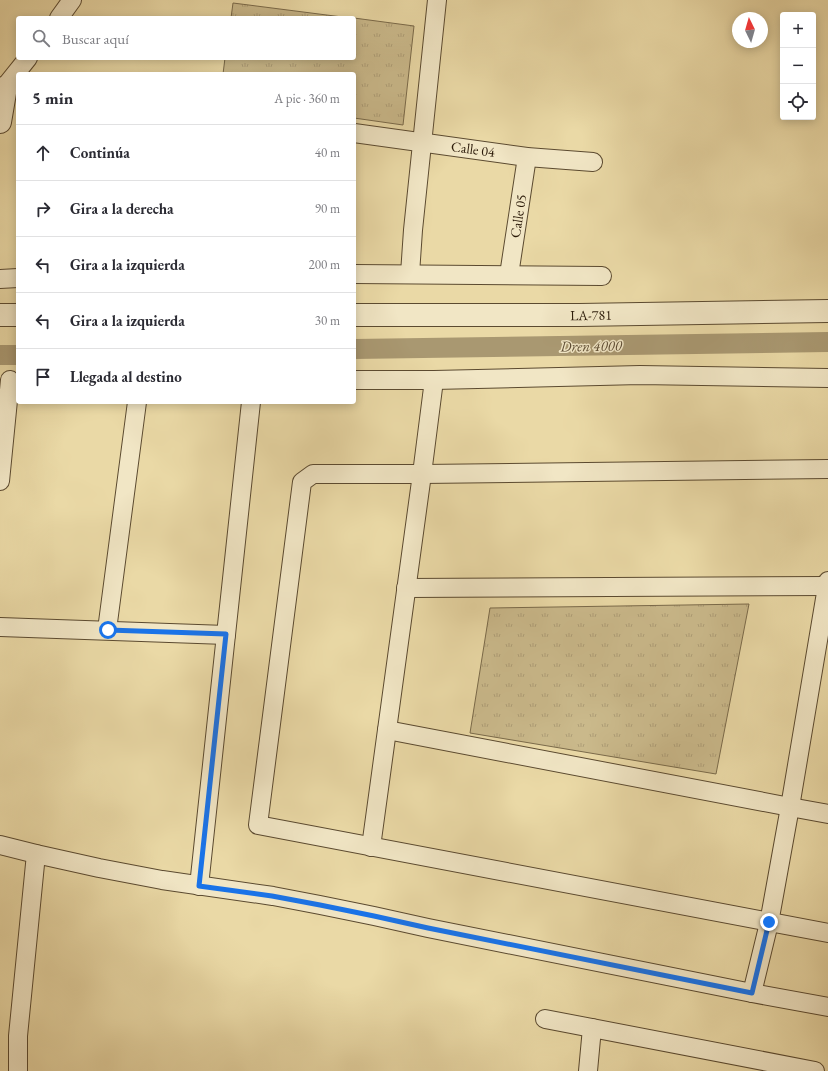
<!DOCTYPE html>
<html lang="es">
<meta charset="utf-8">
<style>
body{margin:0;font-family:"EB Garamond",serif;background:#f2f2f3;color:#2b2b33}
.controls{position:absolute;right:12px;top:12px;display:grid;overflow:hidden;border-radius:4px;box-shadow:0 2px 10px #0003}
.controls button{width:36px;height:36px;display:grid;place-items:center;padding:0;border:0;border-bottom:1px solid #e1e1e2;background:#fff;color:#2b2b33;font:20px sans-serif}
.compass{position:absolute;left:732px;top:12px;width:36px;height:36px;border-radius:50%;background:#fff;box-shadow:0 2px 10px #0003;rotate:355deg}
.stop{position:absolute;width:12px;height:12px;margin:-9px;border:3px solid #1a73e8;border-radius:50%;background:#fff}
.stop.end{background:#1a73e8;border-color:#fff;box-shadow:0 1px 4px #0008}
.list{margin:0;padding:0;list-style:none}
h2{display:flex;justify-content:space-between;align-items:center;height:52px;margin:0;padding:0 16px;font-size:17px}
h2 small{font-size:13px;font-weight:400;color:#7c7c81}
.list li{display:grid;grid-template-columns:26px 1fr auto;gap:12px;align-items:center;box-sizing:border-box;height:56px;padding:0 16px;border-top:1px solid #e1e1e2}
.list b{display:block;font-size:15px;white-space:nowrap}
.list em{font-size:13px;font-style:normal;color:#7c7c81}
.icon{flex:none;width:22px;height:22px;fill:none;stroke:currentColor;stroke-width:2;stroke-linecap:round;stroke-linejoin:round}
.map{position:relative;flex:none;width:828px;height:1071px;overflow:hidden}
.search{position:absolute;background:#fff;box-shadow:0 2px 10px #0003;left:16px;top:16px;width:340px;height:44px;display:flex;align-items:center;gap:10px;box-sizing:border-box;padding:0 14px;border-radius:4px;color:#7c7c81;font-size:15px}
.panel{position:absolute;background:#fff;box-shadow:0 2px 10px #0003;left:16px;top:72px;width:340px;height:332px;border-radius:4px}
.map>svg:first-child{display:block}
.grass{fill:url(#grass-tufts);stroke:#7a6a4a}
.lines{fill:none;stroke-linecap:round;stroke-linejoin:round}
.canal{stroke:#a99871;stroke-width:20}
.minor-casing{stroke:#5b4a30;stroke-width:20}
.tertiary-casing{stroke:#5b4a30;stroke-width:24}
.minor{stroke:#f1e6c5;stroke-width:18}
.tertiary{stroke:#f1e6c5;stroke-width:22}
.route{stroke:#1a73e8;stroke-width:5}
.labels{text-anchor:middle;stroke-width:3;stroke-linejoin:round;paint-order:stroke}
.street-label{font-size:14px;fill:#2b1a09;stroke:#f1e6c5}
.water-label{font-size:15px;font-style:italic;fill:#5d4c33;stroke:#f1e6c5}
</style>
<div class="map">
<svg width="828" height="1071" viewBox="0 0 828 1071">
<defs>
<pattern id="grass-tufts" width="24" height="20" patternUnits="userSpaceOnUse"><rect width="24" height="20" fill="#cab98b"/><path d="M3 7l-1-3M5 7V3M7 7l1-3M15 17l-1-3M17 17v-4M19 17l1-3" fill="none" stroke="#ae9e77"/></pattern>
</defs>
<rect width="100%" height="100%" fill="#ead9a6"/>
<filter id="stains"><feTurbulence type="fractalNoise" baseFrequency=".005" numOctaves="4"/><feColorMatrix values="0 0 0 0 .2 0 0 0 0 .09 0 0 0 0 .02 0 0 0 .5 -.17"/></filter>
<radialGradient id="worn" r=".72"><stop offset=".6" stop-color="#630" stop-opacity="0"/><stop offset="1" stop-color="#630" stop-opacity=".3"/></radialGradient>
<g class="grass">
<path d="M233,3l117,15h-119z"/>
<path d="M354,18l60,8 -11,99 -49,-7v-44h-131l2,-16h129z"/>
<path d="M749,604l-33,170 -246,-41 20,-125z"/>
</g>
<g class="lines">
<g class="canal">
<path d="M354,349l474,-7"/>
<path d="M0,355h18"/>
</g>
<g class="minor-casing">
<g id="minor">
<path d="M59,18l13,-18"/>
<path d="M0,93l28,-35"/>
<path d="M354,133l173,24 66,5"/>
<path d="M354,274l248,2"/>
<path d="M410,274l3,-44 24,-230"/>
<path d="M509,275l18,-118"/>
<path d="M0,279l18,-1"/>
<path d="M354,380h80l206,-5 188,3"/>
<path d="M828,469l-406,5h-109l-11,8 -44,343 570,108"/>
<path d="M0,481l10,-101"/>
<path d="M406,588l422,-2"/>
<path d="M0,627l226,8"/>
<path d="M107,630l30,-228"/>
<path d="M387,730l403,77 38,7"/>
<path d="M0,845l36,9 63,14 63,12 111,16 47,9 54,11 54,12 324,65 76,14"/>
<path d="M371,847l51,-373 12,-94"/>
<path d="M199,886l52,-484"/>
<path d="M752,993l17,-70 21,-116 38,-226"/>
<path d="M545,1019l270,52"/>
<path d="M18,1071v-35l18,-182"/>
<path d="M588,1071l4,-43"/>
</g>
</g>
<g class="tertiary-casing">
<g id="tertiary">
<path d="M0,122l6,-35"/>
<path d="M0,315h18"/>
<path d="M354,315h225l249,-4"/>
</g>
</g>
<use href="#minor" class="minor"/>
<use href="#tertiary" class="tertiary"/>
</g>
<g class="lines">
<path class="route" d="M108,630l118,4 -27,252 73,10 48,9 54,11 54,12 324,65 17,-71"/>
</g>
<g class="labels">
<g class="street-label">
<text transform="translate(473 149) rotate(8)" y="5">Calle 04</text>
<text transform="translate(518 216) rotate(-81)" y="5">Calle 05</text>
<text transform="translate(591 315) rotate(-1)" y="5">LA-781</text>
</g>
<g class="water-label">
<text transform="translate(591 346) rotate(-1)" y="5">Dren 4000</text>
</g>
</g>
<rect width="100%" height="100%" filter="url(#stains)"/>
<rect width="100%" height="100%" fill="url(#worn)"/>
</svg>
<div class="controls">
<button>+</button>
<button>−</button>
<button><svg class="icon" aria-label="locate" viewBox="0 0 24 24"><circle cx="12" cy="12" r="6"/><path d="M12 2v4M12 18v4M2 12h4M18 12h4"/></svg></button>
</div>
<svg class="compass" viewBox="-18 -18 36 36"><path d="M0-13l5 13h-10z" fill="#e53935"/><path d="M0 13l5-13h-10z" fill="#7c7c81"/></svg>
<div class="stop" style="left:108px;top:630px"></div>
<div class="stop end" style="left:769px;top:922px"></div>
<div class="search"><svg class="icon" aria-label="search" viewBox="0 0 24 24"><circle cx="10" cy="10" r="6"/><path d="M15 15l6 6"/></svg>Buscar aquí</div>
<section class="panel">
<h2>5 min<small>A pie · 360 m</small></h2>
<ul class="list">
<li><svg class="icon" aria-label="ahead" viewBox="0 0 24 24"><path d="M12 20V5M6 11l6-6 6 6"/></svg><div><b>Continúa</b></div><em>40 m</em></li>
<li><svg class="icon" aria-label="right" viewBox="0 0 24 24"><path d="M7 20v-9h11M14 6l5 5-5 5"/></svg><div><b>Gira a la derecha</b></div><em>90 m</em></li>
<li><svg class="icon" aria-label="left" viewBox="0 0 24 24"><path d="M17 20v-9H6M10 6l-5 5 5 5"/></svg><div><b>Gira a la izquierda</b></div><em>200 m</em></li>
<li><svg class="icon" aria-label="left" viewBox="0 0 24 24"><path d="M17 20v-9H6M10 6l-5 5 5 5"/></svg><div><b>Gira a la izquierda</b></div><em>30 m</em></li>
<li><svg class="icon" aria-label="arrive" viewBox="0 0 24 24"><path d="M6 21V4h12l-3 4 3 4H6"/></svg><div><b>Llegada al destino</b></div></li>
</ul>
</section>
</div>
